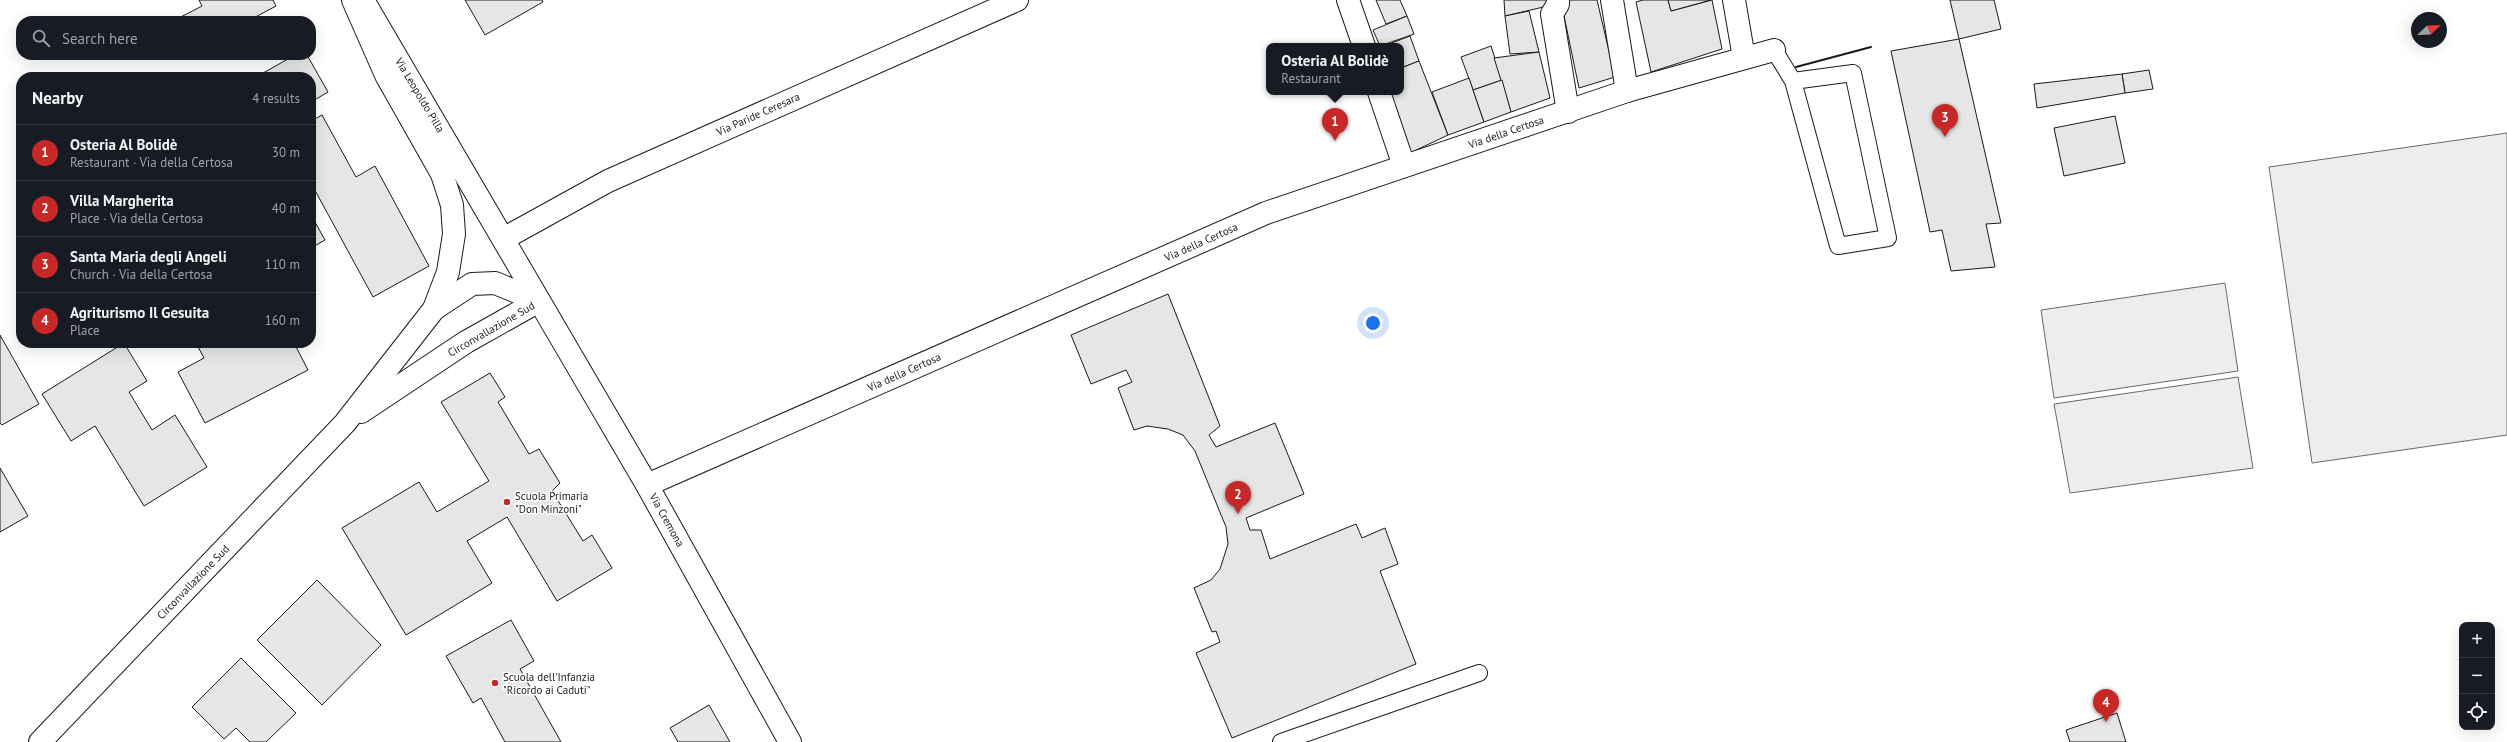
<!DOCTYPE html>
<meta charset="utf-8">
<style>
body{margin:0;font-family:"PT Sans",sans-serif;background:#20242c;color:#f1f3f6}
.controls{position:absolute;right:12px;bottom:12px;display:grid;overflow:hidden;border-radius:8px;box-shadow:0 4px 16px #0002}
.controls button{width:36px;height:36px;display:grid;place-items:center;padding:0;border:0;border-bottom:1px solid #363941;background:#171b24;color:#f1f3f6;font:20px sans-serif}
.compass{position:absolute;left:2411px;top:12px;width:36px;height:36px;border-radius:50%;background:#171b24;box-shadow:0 4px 16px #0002;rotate:67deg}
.you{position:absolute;left:1373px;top:323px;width:14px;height:14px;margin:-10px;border:3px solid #fff;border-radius:50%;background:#1a73e8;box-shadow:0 0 0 6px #1a73e833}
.badge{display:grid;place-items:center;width:26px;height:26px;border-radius:50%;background:#c62828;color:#fff;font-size:13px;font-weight:700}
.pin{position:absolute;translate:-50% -33px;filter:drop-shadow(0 1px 2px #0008)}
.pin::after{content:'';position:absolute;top:21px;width:14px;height:12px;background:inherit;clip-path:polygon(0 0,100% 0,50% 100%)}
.popup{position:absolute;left:1266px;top:43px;width:138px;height:52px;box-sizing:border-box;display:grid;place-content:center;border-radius:8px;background:#171b24;filter:drop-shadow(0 1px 3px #0005);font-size:13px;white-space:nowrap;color:#9ea1a6}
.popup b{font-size:15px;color:#f1f3f6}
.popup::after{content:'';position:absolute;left:50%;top:100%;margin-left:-8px;border:8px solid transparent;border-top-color:#171b24}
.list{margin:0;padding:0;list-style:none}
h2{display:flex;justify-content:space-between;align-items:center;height:52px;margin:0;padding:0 16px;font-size:17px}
h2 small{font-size:13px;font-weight:400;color:#9ea1a6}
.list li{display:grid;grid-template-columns:26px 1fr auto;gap:12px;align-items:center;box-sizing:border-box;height:56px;padding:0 16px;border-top:1px solid #363941}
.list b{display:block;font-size:15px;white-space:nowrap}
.list p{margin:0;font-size:13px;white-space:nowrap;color:#9ea1a6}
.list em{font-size:13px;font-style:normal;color:#9ea1a6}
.icon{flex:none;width:22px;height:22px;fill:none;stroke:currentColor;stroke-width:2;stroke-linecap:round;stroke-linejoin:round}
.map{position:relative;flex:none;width:2507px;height:742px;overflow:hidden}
.search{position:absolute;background:#171b24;box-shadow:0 4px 16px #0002;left:16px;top:16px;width:300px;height:44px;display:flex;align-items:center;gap:10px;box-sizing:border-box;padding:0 14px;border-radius:16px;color:#9ea1a6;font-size:15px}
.panel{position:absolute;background:#171b24;box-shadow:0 4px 16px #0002;left:16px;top:72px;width:300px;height:276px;border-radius:16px}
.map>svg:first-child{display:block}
.green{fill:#ededed;stroke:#6a6a6a}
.building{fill:#e6e6e6;stroke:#1a1a1a}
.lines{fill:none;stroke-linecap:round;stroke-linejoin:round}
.lane-casing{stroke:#1a1a1a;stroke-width:18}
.street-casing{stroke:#1a1a1a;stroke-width:24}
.secondary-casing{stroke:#1a1a1a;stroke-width:24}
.primary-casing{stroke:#1a1a1a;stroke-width:24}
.lane{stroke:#fff;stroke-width:16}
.street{stroke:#fff;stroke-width:22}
.secondary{stroke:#fff;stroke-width:22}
.primary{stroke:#fff;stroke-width:22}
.wall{stroke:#1a1a1a;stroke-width:2}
.poi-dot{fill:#c62828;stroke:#fff;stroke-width:1.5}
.labels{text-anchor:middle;stroke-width:3;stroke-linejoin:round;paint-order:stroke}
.street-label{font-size:11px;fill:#1a1a1a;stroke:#fff}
.poi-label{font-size:11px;fill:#1a1a1a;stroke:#fff;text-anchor:start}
</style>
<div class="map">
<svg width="2507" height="742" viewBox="0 0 2507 742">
<rect width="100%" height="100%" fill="#fff"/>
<g class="green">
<path d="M2507,133v302l-195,28 -43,-296z"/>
<path d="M2225,283l13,88 -184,27 -13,-88z"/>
<path d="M2238,377l15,91 -183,25 -16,-89z"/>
</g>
<g class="building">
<path d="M199,0h74l3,6 -28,15h-75l29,-15z"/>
<path d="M465,0h77l1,2 -58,33z"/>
<path d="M1376,0h24l7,16 -21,8z"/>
<path d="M1504,0h47l1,5 -47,11z"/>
<path d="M1567,0h30l18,77 -36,11 -16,-77z"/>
<path d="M1643,0h25l3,11 41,-11 10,49 -71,23 -15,-70z"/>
<path d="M1668,0h43l-40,11z"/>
<path d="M1950,0h44l7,29 -42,10z"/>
<path d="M1529,11l10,41 -29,2 -5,-38z"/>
<path d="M1407,16l7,18 -34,12 -7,-16z"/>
<path d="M1410,36l9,25 -18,7v-22h-17z"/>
<path d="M1959,39l42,184 -15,1 9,43 -44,4 -9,-41 -12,2 -39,-181z"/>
<path d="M1491,46l11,34 -29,10 -12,-33z"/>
<path d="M1539,52l11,46 -39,14 -17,-54z"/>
<path d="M295,55h12l21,37 -17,10v-25h-55z"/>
<path d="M1419,61l29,74 -38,18 -23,-61h14v-24z"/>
<path d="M2149,70l4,19 -28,4 -3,-19z"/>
<path d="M2122,74l3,19 -88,15 -3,-24z"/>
<path d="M1469,78l15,44 -36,13 -16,-43z"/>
<path d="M1502,80l9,32 -27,10 -11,-32z"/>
<path d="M322,115l34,62 19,-11 54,100 -56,31 -62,-114v-62z"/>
<path d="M2115,116l10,47 -61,13 -10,-48z"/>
<path d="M311,215l14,25 -14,8z"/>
<path d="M1168,294l52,132 -11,9 7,12 59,-24 29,71 -58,24 4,12h11l9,29 86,-35 6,14 23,-10 13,36 -18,7 36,93 -184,74 -36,-85 24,-11 -4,-11 -4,1 -18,-44 17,-8 9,-11 8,-25 -2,-17 -31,-76 -12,-16 -15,-6 -21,-3 -13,4 -16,-42 14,-6 -6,-12 -35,14 -20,-49z"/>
<path d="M0,335l39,69 -37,21 -2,-2z"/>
<path d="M124,343l23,38 -18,11 23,38 23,-15 32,52 -63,39 -49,-80 -24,15 -29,-47z"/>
<path d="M196,343h98l14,27 -103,53 -27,-51 26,-14z"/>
<path d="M490,373l15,24 -7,5 31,52 10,-5 21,34 -8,8 31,50 9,-6 20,33 -55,33 -50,-84 -40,24 25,42 -86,52 -64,-107 77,-46 18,30 52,-31 -48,-79z"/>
<path d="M0,468l28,48 -28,16z"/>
<path d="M317,580l64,65 -59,60 -65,-65z"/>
<path d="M511,620l23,41 -14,8 41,73h-56l-24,-44 -8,5 -27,-47z"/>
<path d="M241,658l55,55 -30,29h-16l-14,-14 -12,11 -32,-32z"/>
<path d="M709,705l21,37h-52l-8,-14z"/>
<path d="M2117,713l9,29h-56l-4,-12z"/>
</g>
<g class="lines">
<g class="lane-casing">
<g id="lane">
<path d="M1774,50l19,31 60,-8 35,165 -50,8 -45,-165"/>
<path d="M1281,742l198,-69"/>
</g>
</g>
<g class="street-casing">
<g id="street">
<path d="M1348,0l16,46"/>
<path d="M1558,0v4l-6,10 16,98"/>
<path d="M1612,0l15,91"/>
<path d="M1734,0l10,58"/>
<path d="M1379,92l25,74"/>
<path d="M505,238l103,-57 409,-181"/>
<path d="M647,485l619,-272 361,-122 147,-41"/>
</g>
</g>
<g class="secondary-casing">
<g id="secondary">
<path d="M434,309l38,-25 23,-1 44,18"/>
<path d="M361,412l105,-70 73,-41"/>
<path d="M40,742l305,-319 89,-114 14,-37 6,-38 -2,-29 -10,-31 -56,-99 -33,-75"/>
</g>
</g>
<g class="primary-casing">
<path id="primary" d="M363,0l284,485 143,257"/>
</g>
<use href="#lane" class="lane"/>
<use href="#street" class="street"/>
<use href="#secondary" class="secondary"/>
<use href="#primary" class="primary"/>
<path class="wall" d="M1796,67l75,-20"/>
</g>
<g class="poi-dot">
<circle cx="507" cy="502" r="4"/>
<circle cx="495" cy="683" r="4"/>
</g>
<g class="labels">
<g class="street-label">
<text transform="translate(420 95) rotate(59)" y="4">Via Leopoldo Pilla</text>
<text transform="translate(758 114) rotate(-24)" y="4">Via Paride Ceresara</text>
<text transform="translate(1506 132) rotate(-19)" y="4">Via della Certosa</text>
<text transform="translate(1201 242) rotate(-24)" y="4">Via della Certosa</text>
<text transform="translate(491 329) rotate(-30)" y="4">Circonvallazione Sud</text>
<text transform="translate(904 372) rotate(-24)" y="4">Via della Certosa</text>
<text transform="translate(667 520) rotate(61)" y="4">Via Cremona</text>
<text transform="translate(193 582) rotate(-46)" y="4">Circonvallazione Sud</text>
</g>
<g class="poi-label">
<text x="515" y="500">Scuola Primaria<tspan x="515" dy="13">"Don Minzoni"</tspan></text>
<text x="503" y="681">Scuola dell'Infanzia<tspan x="503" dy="13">"Ricordo ai Caduti"</tspan></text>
</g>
</g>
</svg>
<div class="controls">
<button>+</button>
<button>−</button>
<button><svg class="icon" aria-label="locate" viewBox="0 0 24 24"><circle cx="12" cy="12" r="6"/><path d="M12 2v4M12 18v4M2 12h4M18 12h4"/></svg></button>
</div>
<svg class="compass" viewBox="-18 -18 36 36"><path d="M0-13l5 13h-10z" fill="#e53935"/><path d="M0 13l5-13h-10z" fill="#9ea1a6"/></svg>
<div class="you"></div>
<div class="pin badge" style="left:1335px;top:141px">1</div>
<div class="popup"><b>Osteria Al Bolidè</b>Restaurant</div>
<div class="pin badge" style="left:1238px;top:514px">2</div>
<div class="pin badge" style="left:1945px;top:137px">3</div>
<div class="pin badge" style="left:2106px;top:722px">4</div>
<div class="search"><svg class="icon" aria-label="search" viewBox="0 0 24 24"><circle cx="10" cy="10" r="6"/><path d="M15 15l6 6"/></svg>Search here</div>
<section class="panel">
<h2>Nearby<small>4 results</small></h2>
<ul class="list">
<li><span class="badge">1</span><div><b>Osteria Al Bolidè</b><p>Restaurant · Via della Certosa</p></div><em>30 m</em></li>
<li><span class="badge">2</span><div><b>Villa Margherita</b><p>Place · Via della Certosa</p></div><em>40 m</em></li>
<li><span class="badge">3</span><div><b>Santa Maria degli Angeli</b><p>Church · Via della Certosa</p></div><em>110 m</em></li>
<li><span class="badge">4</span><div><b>Agriturismo Il Gesuita</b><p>Place</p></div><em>160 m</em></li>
</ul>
</section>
</div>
